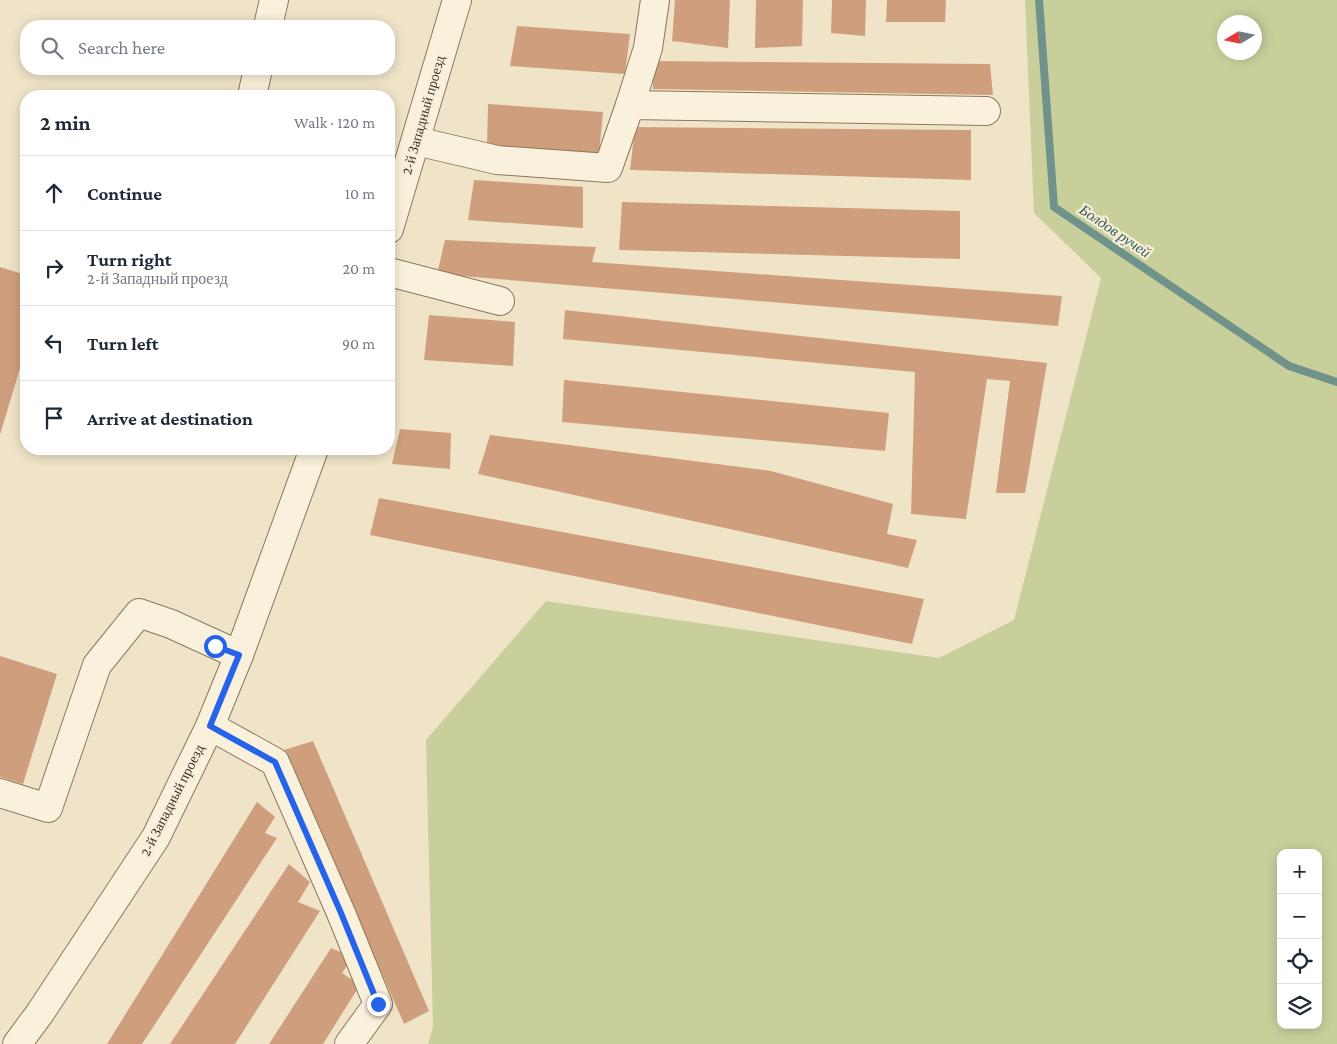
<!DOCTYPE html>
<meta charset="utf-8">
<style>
body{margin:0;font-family:"Crimson Pro",serif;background:#f2f2f3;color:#1f2937}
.controls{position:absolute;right:15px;bottom:15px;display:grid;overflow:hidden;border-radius:10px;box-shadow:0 2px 12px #0003}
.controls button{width:45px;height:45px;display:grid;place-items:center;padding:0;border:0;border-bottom:1px solid #e0e1e3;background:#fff;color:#1f2937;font:25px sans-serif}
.compass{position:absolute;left:1217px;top:15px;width:45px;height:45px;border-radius:50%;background:#fff;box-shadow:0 2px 12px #0003;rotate:260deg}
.stop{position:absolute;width:15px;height:15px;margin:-11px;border:4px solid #2563eb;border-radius:50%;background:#fff}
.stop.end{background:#2563eb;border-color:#fff;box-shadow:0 1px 5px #0008}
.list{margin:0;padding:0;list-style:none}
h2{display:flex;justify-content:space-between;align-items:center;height:65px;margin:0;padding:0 20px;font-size:21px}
h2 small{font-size:16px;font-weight:400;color:#747a83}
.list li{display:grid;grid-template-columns:32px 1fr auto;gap:15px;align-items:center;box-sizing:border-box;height:75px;padding:0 20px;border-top:1px solid #e0e1e3}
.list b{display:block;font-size:19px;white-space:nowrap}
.list p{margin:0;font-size:16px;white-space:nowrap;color:#747a83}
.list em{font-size:16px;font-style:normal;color:#747a83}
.icon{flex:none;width:28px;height:28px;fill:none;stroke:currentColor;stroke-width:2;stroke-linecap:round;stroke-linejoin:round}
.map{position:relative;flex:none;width:1337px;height:1044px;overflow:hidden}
.search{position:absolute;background:#fff;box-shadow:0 2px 12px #0003;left:20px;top:20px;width:375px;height:55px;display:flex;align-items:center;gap:12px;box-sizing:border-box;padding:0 18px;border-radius:20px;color:#747a83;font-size:19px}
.panel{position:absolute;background:#fff;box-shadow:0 2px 12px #0003;left:20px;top:90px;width:375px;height:365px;border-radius:20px}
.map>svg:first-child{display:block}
.green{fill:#c9cf9b;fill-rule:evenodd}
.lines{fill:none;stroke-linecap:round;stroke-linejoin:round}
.stream{stroke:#6f938a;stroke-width:8}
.building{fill:#cf9f7d}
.minor-casing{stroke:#8d765c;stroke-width:30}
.minor{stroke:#faf1dc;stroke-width:28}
.route{stroke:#2563eb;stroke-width:6}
.labels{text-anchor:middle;stroke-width:4.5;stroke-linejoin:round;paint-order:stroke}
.street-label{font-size:14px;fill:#3d2e20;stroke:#f7eed8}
.water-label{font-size:15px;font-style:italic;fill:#2f5d5a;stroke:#f7eed8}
</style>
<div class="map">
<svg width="1337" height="1044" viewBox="0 0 1337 1044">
<rect width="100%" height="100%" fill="#f0e4c8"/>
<path class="green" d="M1025,0h312v1044h-909l5,-17 -7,-287 120,-139 393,57 75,-38 87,-342 -67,-65zM1224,22h30v30h-30zM1281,853h37v172h-37z"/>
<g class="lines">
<path class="stream" d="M1039,0l15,207 235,159 48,16"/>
</g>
<g class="building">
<path d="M675,0h55l-2,48 -56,-7z"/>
<path d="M756,0h47l-1,46 -47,2z"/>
<path d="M832,0h34l-1,36 -34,-3z"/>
<path d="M887,0h59l-1,22h-59z"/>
<path d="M517,26l113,8 -5,40 -115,-8z"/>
<path d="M653,61l337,3 3,31 -340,-6z"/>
<path d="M488,104l115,8 -4,42 -112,-9z"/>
<path d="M635,127l336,3v50l-341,-10z"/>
<path d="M474,180l109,7v41l-115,-8z"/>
<path d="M622,202l338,9v48l-341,-9z"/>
<path d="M445,240l151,7 -4,15 470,34 -4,30 -621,-52z"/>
<path d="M0,267l26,8v73l-26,87z"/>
<path d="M565,310l482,53 -22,130h-29l14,-112 -23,-2 -21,140 -55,-5 4,-142 -352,-33z"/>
<path d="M429,315l86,7 -2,44 -89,-6z"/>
<path d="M564,380l325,33 -4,38 -323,-29z"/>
<path d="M400,429l51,4 -1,36 -58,-5z"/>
<path d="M490,435l281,36 122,33 -6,30 30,6 -9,28 -430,-94z"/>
<path d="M379,498l545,101 -12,45 -542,-109z"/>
<path d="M0,656l57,18 -34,110 -23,-7z"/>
<path d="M313,741l116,270 -25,13 -120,-274z"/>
<path d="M257,802l18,15 -10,16 12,5 -135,206h-35z"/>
<path d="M289,864l21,18 -12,20 22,9 -85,133h-65z"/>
<path d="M331,948l22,9 -11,16 18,12 -37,59h-54z"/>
</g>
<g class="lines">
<g class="minor-casing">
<g id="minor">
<path d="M268,26l6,-26"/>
<path d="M252,96l6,-27"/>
<path d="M630,105l18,-57 7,-48"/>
<path d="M416,141l81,19 111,8 22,-63 356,6"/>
<path d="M389,229l68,-229"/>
<path d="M389,272l111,29"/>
<path d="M210,726l65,36 66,151 37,91 -29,40"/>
<path d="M0,793l48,15 49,-143 42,-52 32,11 68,31"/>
<path d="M17,1044l23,-31 116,-176 54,-111 29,-71 75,-206"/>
</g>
</g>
<use href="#minor" class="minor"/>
</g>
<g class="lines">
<path class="route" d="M215,646l24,9 -29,71 65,36 66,151 37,91"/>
</g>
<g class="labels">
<g class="street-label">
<text transform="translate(423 115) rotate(-74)" y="5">2-й Западный проезд</text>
<text transform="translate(172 800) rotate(-63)" y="5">2-й Западный проезд</text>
</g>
<g class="water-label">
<text transform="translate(1115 231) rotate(34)" y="5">Болдов ручей</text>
</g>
</g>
</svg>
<div class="controls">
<button>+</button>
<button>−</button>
<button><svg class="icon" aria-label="locate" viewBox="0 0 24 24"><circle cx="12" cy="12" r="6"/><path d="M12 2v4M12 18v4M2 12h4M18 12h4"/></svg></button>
<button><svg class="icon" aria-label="layers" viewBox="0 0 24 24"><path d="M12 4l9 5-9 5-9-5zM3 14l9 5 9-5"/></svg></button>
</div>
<svg class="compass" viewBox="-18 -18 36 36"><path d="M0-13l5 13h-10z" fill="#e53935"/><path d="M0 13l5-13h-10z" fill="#747a83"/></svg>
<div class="stop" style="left:215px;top:646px"></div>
<div class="stop end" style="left:378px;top:1004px"></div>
<div class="search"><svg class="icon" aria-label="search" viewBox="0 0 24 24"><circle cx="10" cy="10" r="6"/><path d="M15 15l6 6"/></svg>Search here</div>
<section class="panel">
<h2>2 min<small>Walk · 120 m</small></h2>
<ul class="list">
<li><svg class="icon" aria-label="ahead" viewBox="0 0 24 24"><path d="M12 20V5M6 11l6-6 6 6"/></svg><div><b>Continue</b></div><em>10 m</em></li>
<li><svg class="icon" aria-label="right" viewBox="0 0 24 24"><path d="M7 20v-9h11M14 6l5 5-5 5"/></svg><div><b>Turn right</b><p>2-й Западный проезд</p></div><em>20 m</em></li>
<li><svg class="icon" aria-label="left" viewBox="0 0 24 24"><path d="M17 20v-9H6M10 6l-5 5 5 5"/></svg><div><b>Turn left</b></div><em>90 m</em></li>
<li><svg class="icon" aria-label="arrive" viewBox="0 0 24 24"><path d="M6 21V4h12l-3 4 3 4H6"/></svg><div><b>Arrive at destination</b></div></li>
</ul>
</section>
</div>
